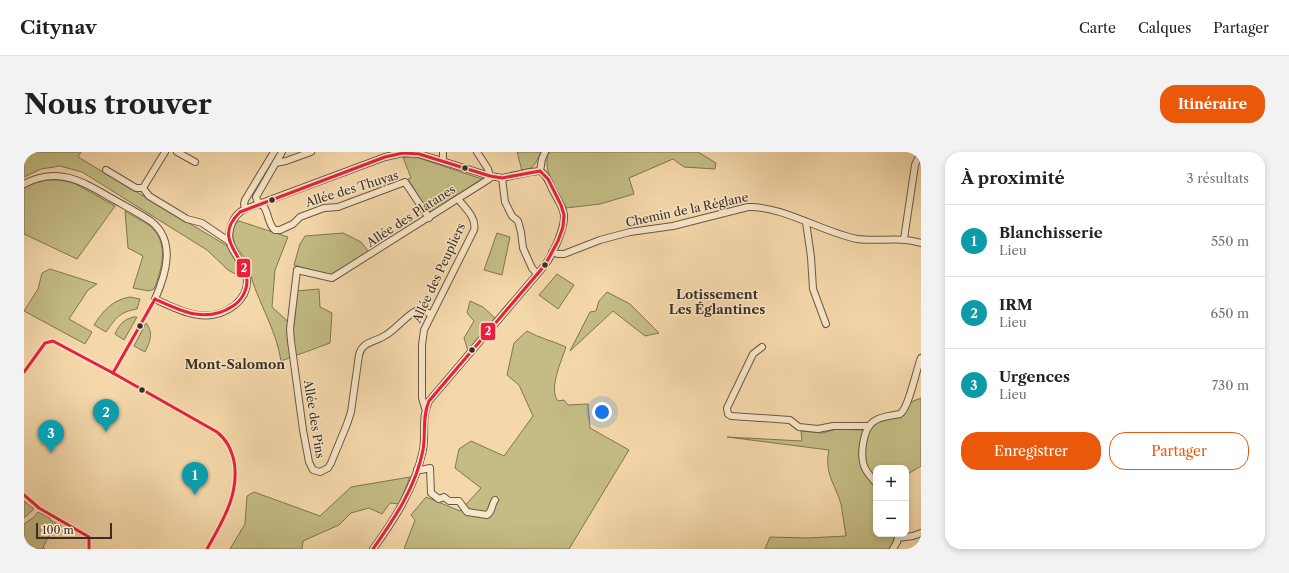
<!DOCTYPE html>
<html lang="fr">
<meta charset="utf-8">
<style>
body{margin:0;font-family:"Libre Caslon Text",serif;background:#f2f2f2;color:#202124}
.controls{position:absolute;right:12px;bottom:12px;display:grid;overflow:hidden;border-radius:8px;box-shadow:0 2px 6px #0003}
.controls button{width:36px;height:36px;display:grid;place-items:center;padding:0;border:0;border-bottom:1px solid #e0e0e0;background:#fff;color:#202124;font:20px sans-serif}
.scale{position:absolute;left:12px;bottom:10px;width:76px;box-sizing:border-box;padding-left:4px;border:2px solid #3a2e24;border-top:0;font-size:11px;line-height:14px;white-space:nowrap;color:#3a2e24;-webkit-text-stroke:3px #f8e6c8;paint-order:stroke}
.you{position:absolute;left:578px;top:260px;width:14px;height:14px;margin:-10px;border:3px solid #fff;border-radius:50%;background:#1a73e8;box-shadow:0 0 0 6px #1a73e833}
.badge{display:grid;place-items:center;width:26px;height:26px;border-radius:50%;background:#ea580c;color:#fff;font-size:13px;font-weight:700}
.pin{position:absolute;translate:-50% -33px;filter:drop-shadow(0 1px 2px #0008)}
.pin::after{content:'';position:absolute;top:21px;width:14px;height:12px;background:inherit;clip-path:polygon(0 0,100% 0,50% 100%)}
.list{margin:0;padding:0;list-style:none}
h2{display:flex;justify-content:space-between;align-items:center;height:52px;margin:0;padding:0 16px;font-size:17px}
h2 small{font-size:13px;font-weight:400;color:#757577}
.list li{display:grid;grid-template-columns:26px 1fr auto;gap:12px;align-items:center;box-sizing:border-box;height:72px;padding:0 16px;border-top:1px solid #e0e0e0}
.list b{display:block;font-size:15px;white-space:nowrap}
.list p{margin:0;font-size:13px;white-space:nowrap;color:#757577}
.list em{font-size:13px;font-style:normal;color:#757577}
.actions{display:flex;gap:8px;padding:12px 16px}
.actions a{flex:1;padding:9px 0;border:1px solid #ea580c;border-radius:16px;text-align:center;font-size:14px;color:#ea580c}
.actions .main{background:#ea580c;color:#fff}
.map{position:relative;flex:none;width:897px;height:397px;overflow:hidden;border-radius:16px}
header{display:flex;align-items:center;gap:24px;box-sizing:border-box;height:56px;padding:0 20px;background:#fff;border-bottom:1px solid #e0e0e0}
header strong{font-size:19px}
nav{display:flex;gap:22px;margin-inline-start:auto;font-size:14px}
.intro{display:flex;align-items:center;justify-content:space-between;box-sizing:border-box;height:96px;padding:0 24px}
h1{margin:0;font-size:28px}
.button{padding:10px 18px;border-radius:16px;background:#ea580c;color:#fff;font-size:14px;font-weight:700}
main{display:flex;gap:24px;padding:0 24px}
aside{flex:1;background:#fff;border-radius:16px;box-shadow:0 2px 6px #0003}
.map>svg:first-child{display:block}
.green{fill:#c4bc84;stroke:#7f7554}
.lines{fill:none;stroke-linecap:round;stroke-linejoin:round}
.street-casing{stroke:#695846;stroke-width:8}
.street{stroke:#f8e6c8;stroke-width:6}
.bus-1-casing{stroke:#f8e6c8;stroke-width:6}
.bus-1{stroke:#ed1e3c;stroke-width:3}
.bus-dot{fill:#3a2e24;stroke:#f8e6c8;stroke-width:1.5}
.labels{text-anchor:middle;stroke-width:3;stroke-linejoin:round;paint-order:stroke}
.street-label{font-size:12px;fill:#3a2e24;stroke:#f8e6c8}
.neighbourhood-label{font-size:13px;font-weight:bold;fill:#3a2e24;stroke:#f8e6c8}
.line-badge{stroke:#f8e6c8;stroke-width:1.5}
.badge-label{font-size:11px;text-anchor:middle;font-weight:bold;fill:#fff}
</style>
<header>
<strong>Citynav</strong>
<nav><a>Carte</a><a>Calques</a><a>Partager</a></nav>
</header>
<div class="intro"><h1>Nous trouver</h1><a class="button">Itinéraire</a></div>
<main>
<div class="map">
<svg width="897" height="397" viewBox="0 0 897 397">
<rect width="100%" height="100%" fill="#f5d8aa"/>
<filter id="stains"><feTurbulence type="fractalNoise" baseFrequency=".005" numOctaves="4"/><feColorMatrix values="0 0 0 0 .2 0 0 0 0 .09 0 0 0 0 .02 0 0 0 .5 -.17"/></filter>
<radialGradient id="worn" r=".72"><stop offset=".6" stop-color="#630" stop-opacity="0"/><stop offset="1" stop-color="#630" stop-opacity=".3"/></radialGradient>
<g class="green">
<path d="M0,0h57l-3,5 151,90 11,19 1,11 -13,-7 -21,-20 -125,-78 -22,-6 -19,3 -17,8z"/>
<path d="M493,0h24c-6,12 -6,16 -19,19z"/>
<path d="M525,0h149l18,11 -1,6 -31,-2 -11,-8 -44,19 5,16 -34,10 -34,4c-8,-16 -25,-38 -17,-56z"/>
<path d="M379,5h13l66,22 -53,34 -21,-34 3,-1z"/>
<path d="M22,28h14l14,3 41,23 -38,53 -53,-25v-46l10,-5z"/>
<path d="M101,59c7,5 17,9 24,14 21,17 13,44 5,64l-5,2 -16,-3 10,-32 -15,-8z"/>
<path d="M215,69l49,16 -13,33 -3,37 22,20 3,-36 22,-2 1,18 12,6 -2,30 -49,18c-4,-28 -20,-54 -29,-81 -1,-4 -1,-9 -2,-12 -4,-11 -15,-19 -17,-30 -1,-6 0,-13 6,-17z"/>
<path d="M319,81l18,9 8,10 -38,24 -37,-11 6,-21 5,-8z"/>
<path d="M473,81l13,4 -8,38 -18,-5z"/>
<path d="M26,117l47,15 -9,6 -19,29 23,13 -7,12 -61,-33 14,-22 4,-16z"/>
<path d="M533,122l17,11 -16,24 -19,-14z"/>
<path d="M583,140l23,12 29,29 -14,3 -32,-25 -43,40 20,-39 6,-1 3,-10z"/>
<path d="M106,145l10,2 -3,10c-18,3 -21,9 -31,23l-12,-7c9,-14 18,-25 36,-28z"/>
<path d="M446,149l13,6 12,11 -27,33 -4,-13 10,-17 -7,-8z"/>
<path d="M109,165h4l-13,23 -9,-6c4,-9 8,-14 18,-17z"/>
<path d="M122,171c8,10 4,19 -1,29l-11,-6z"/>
<path d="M503,179c12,7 26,10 39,16 -4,13 -18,42 -8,54l6,-1 4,5 20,-1 2,24 39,22 -60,99h-165l11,-29 -4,-5 15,-18 34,14 21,-23 -26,-20 4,-19 12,-8 33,15 29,-40 -14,-31 -12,-10 7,-32z"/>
<path d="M897,246v68l-15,9v-7h-30v66h19l-1,7 -3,8h-126l5,-12 38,1 38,-2c-2,-11 -3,-21 -5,-32 -6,-20 -17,-31 -12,-54l-102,-13 75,4 -1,-10 21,2 15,-4 25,1 10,-2 3,-6 30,-9 6,-11z"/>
<path d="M386,325l-11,27 -9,-1 -8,11 -13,-6 -18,5 -12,12 -36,16 -1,7 1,1h-73l15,-25 2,-28 7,-4 66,24 31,-29z"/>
<path d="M0,349l10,8 -10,9z"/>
<path d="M14,360l12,6v2l11,6 -4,5 -4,-2 -10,18 2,2h-21v-25l9,-6z"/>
</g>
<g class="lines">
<g class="street-casing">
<g id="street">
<path d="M141,0l-22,36 6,8 38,23 15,4 28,19"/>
<path d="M153,0l18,10"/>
<path d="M258,0l-26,45c1,6 4,6 8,10 5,7 4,18 11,23h5l13,-6 7,-7 24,-9 14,-1 67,-25 24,36"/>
<path d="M419,0v9"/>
<path d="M453,0l11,17 2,7"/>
<path d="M252,11l10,-2 25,-9"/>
<path d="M82,18l30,18h7"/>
<path d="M516,19l2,-12 3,-7"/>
<path d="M478,26l3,24 7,14 6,5 3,11 2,16 9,20 5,6"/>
<path d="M0,32c33,-18 58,-3 87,14 14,8 28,15 41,24 24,20 14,52 3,77 25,12 54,27 80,6 7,-6 12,-13 12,-23 0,-15 -10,-23 -16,-36 -5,-13 1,-31 14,-37l140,-52 18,-4 16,1 71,22 12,2 28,-6 10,-1"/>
<path d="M221,57l-1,-5 1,-4 29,-48"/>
<path d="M782,70l5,35 2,32 13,35"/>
<path d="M880,87l11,-74 6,-13"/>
<path d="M528,100l6,2h6l36,-14 30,-8 43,-6 75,-19c35,-1 74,25 109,32 22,3 42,-3 64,4"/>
<path d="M407,162c-5,-2 -10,-5 -15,-3 -8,3 -21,19 -30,24 -10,7 -24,6 -27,20l-8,57 -4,12 -16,39 -3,5 -8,4 -7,-2 -4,-8 -6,-32 -12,-89 -1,-12 7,-59 35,8 157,-99 1,-3"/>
<path d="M738,195l-9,7 -26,54 1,6 3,2 59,4 9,7 19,2 15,-3h36"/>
<path d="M401,256l-3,-10v-53l2,-15 50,-100c3,-12 -9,-22 -16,-31"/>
<path d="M393,318h4l9,-2 1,25 8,6 5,-2 5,4h10l8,11 20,3c6,-4 4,-10 8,-15"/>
<path d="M852,331c-4,-5 -10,-11 -12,-17 -4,-11 -1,-37 9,-44 7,-6 18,-6 27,-8 9,-6 16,-44 21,-56"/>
<path d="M874,386l15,-2 8,-3"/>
<path d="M349,397c22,-30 42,-62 50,-99 3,-17 -2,-34 6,-49l116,-136c8,-11 20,-37 19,-50 -1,-9 -8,-18 -12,-26 -3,-7 -5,-14 -12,-18"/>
<path d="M869,397l4,-7 1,-6"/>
</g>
</g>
<use href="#street" class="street"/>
<g class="bus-1-casing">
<g id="bus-1">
<path d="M131,147c26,12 51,25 78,7 8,-5 14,-15 14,-25 -1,-26 -36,-41 -7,-69l145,-55 18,-4 16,1 71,22 12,2 38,-7"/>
<path d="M0,220l21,-29 8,-2 60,32 104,59c10,8 14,17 17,29 6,33 -12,61 -27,88"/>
<path d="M89,221l42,-74"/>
<path d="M0,343l15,13 50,29v12"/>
<path d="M349,397c21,-30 43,-62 50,-99 3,-17 -1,-33 6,-49l116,-136 13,-24 5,-14 1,-12 -3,-10 -13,-26 -8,-8"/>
</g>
</g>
<use href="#bus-1" class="bus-1"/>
</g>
<g class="bus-dot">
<circle cx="441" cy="16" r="3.5"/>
<circle cx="248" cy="48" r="3.5"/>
<circle cx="521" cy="113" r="3.5"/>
<circle cx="116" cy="174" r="3.5"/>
<circle cx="448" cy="198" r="3.5"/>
<circle cx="118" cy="238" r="3.5"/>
</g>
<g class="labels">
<g class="street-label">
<text transform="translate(328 37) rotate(-17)" y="4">Allée des Thuyas</text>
<text transform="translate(663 58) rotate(-12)" y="4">Chemin de la Réglane</text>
<text transform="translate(387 64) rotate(-33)" y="4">Allée des Platanes</text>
<text transform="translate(415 121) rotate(-65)" y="4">Allée des Peupliers</text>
<text transform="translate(290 267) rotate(81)" y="4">Allée des Pins</text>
</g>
<g class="neighbourhood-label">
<text x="693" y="147">Lotissement<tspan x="693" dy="15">Les Églantines</tspan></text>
<text x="211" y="217">Mont-Salomon</text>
</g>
</g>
<g class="line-badge">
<rect x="212" y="106" width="15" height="20" rx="4" fill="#ed1e3c"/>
<rect x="456" y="170" width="16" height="19" rx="4" fill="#ed1e3c"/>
</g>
<g class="badge-label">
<text x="220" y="120">2</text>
<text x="464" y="183">2</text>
</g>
<rect width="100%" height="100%" filter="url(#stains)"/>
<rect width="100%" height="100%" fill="url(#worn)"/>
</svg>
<div class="controls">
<button>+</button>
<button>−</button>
</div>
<div class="scale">100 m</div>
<div class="you"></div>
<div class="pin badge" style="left:171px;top:343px;background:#0f9aa8">1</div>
<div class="pin badge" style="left:82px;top:280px;background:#0f9aa8">2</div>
<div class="pin badge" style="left:27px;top:301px;background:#0f9aa8">3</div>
</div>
<aside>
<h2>À proximité<small>3 résultats</small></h2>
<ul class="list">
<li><span class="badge" style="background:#0f9aa8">1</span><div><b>Blanchisserie</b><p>Lieu</p></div><em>550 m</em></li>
<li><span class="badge" style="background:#0f9aa8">2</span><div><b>IRM</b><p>Lieu</p></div><em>650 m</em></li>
<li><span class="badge" style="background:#0f9aa8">3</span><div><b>Urgences</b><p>Lieu</p></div><em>730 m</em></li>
</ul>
<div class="actions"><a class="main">Enregistrer</a><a>Partager</a></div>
</aside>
</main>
